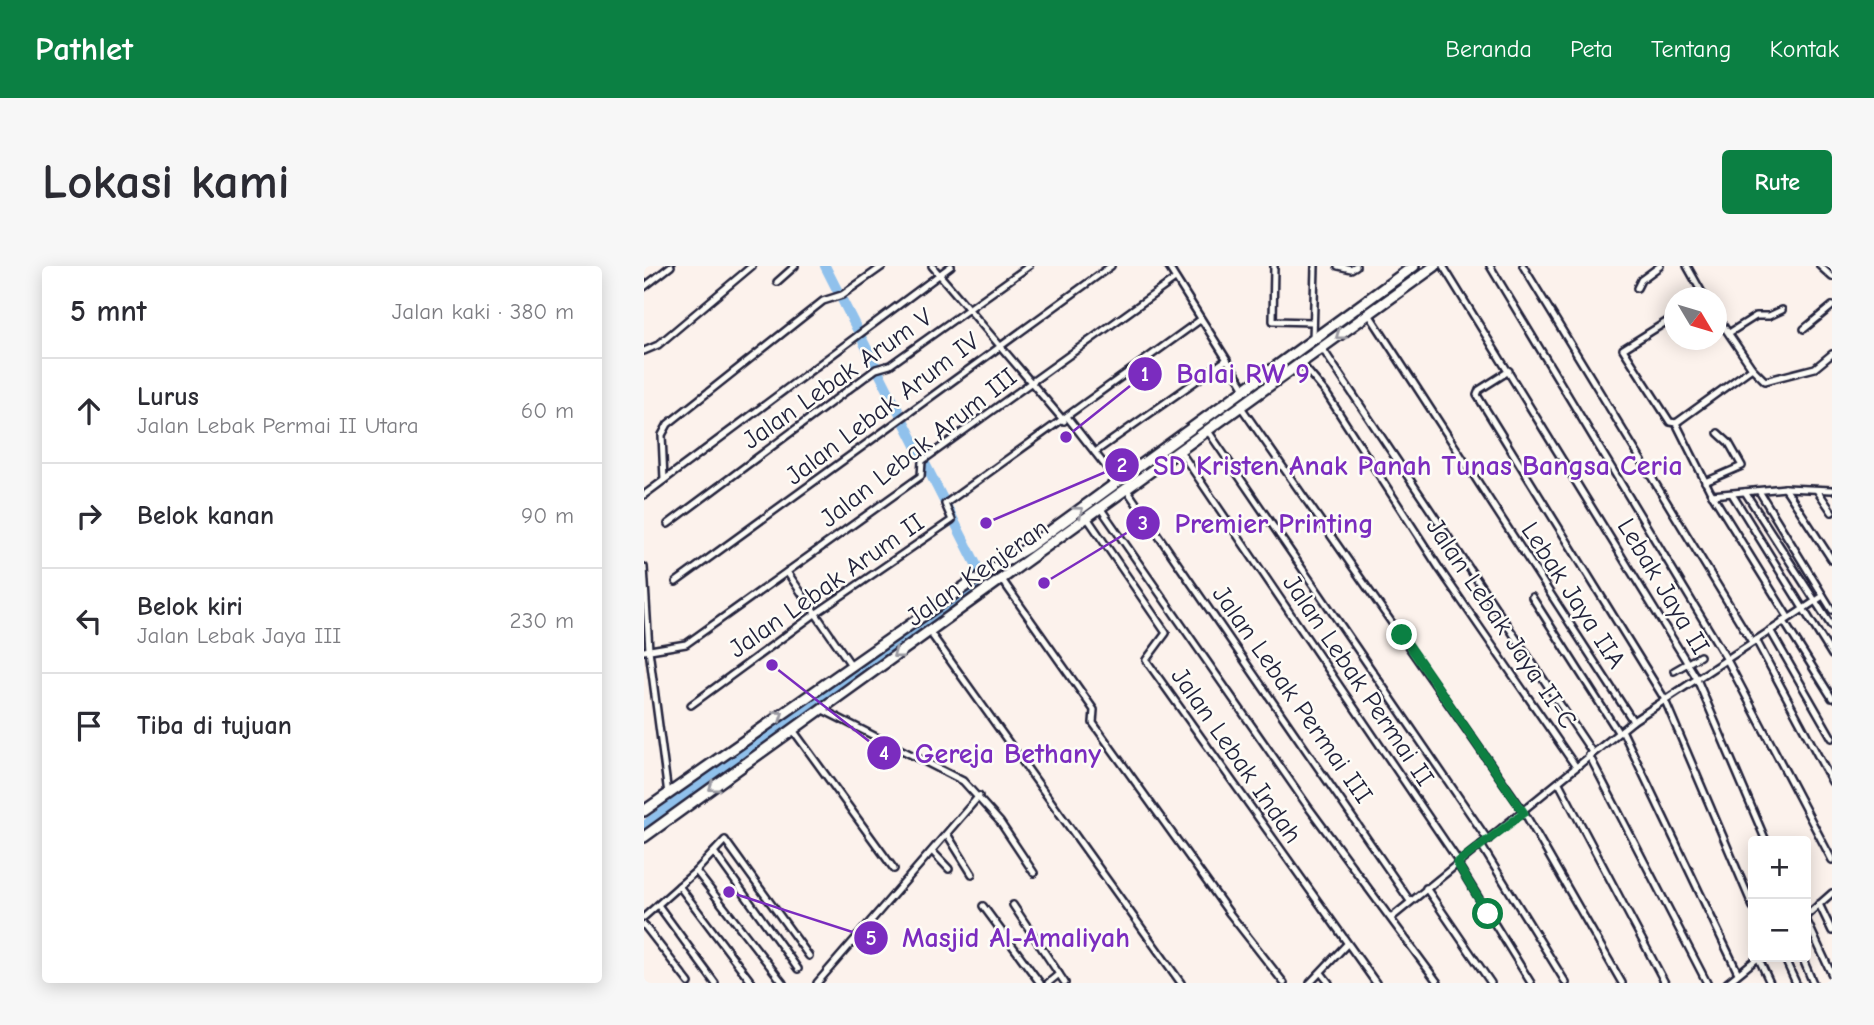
<!DOCTYPE html>
<html lang="id">
<meta charset="utf-8">
<style>
body{margin:0;font-family:"Comic Neue",sans-serif;background:#f7f7f7;color:#2b2b33}
.controls{position:absolute;right:21px;bottom:21px;display:grid;overflow:hidden;border-radius:7px;box-shadow:0 4px 18px #0003}
.controls button{width:63px;height:63px;display:grid;place-items:center;padding:0;border:0;border-bottom:2px solid #e1e1e2;background:#fff;color:#2b2b33;font:35px sans-serif}
.compass{position:absolute;left:1020px;top:21px;width:63px;height:63px;border-radius:50%;background:#fff;box-shadow:0 4px 18px #0003;rotate:128deg}
.stop{position:absolute;width:21px;height:21px;margin:-16px;border:5px solid #0b8043;border-radius:50%;background:#fff}
.stop.end{background:#0b8043;border-color:#fff;box-shadow:0 2px 7px #0008}
.list{margin:0;padding:0;list-style:none}
h2{display:flex;justify-content:space-between;align-items:center;height:91px;margin:0;padding:0 28px;font-size:30px}
h2 small{font-size:23px;font-weight:400;color:#7c7c81}
.list li{display:grid;grid-template-columns:46px 1fr auto;gap:21px;align-items:center;box-sizing:border-box;height:105px;padding:0 28px;border-top:2px solid #e1e1e2}
.list b{display:block;font-size:26px;white-space:nowrap}
.list p{margin:0;font-size:23px;white-space:nowrap;color:#7c7c81}
.list em{font-size:23px;font-style:normal;color:#7c7c81}
.icon{flex:none;width:38px;height:38px;fill:none;stroke:currentColor;stroke-width:2;stroke-linecap:round;stroke-linejoin:round}
.map{position:relative;flex:none;width:1188px;height:717px;overflow:hidden;border-radius:7px}
header{display:flex;align-items:center;gap:42px;box-sizing:border-box;height:98px;padding:0 35px;background:#0b8043;color:#fff}
header strong{font-size:33px}
nav{display:flex;gap:38px;margin-inline-start:auto;font-size:24px}
.intro{display:flex;align-items:center;justify-content:space-between;box-sizing:border-box;height:168px;padding:0 42px}
h1{margin:0;font-size:49px}
.button{padding:18px 32px;border-radius:7px;background:#0b8043;color:#fff;font-size:24px;font-weight:700}
main{display:flex;gap:42px;padding:0 42px}
aside{flex:1;background:#fff;border-radius:7px;box-shadow:0 4px 18px #0003}
.map>svg:first-child{display:block}
.lines{fill:none;stroke-linecap:round;stroke-linejoin:round}
.river{stroke:#90c1ec;stroke-width:10}
.street-casing{stroke:#22223b;stroke-width:10}
.primary-casing{stroke:#22223b;stroke-width:14}
.street{stroke:#fdfcf7;stroke-width:5}
.primary{stroke:#fdfcf7;stroke-width:9}
.oneway{stroke:#9a9aa2}
.route{stroke:#0b8043;stroke-width:9}
.labels{text-anchor:middle;stroke-width:5;stroke-linejoin:round;paint-order:stroke}
.street-label{font-size:26px;fill:#22223b;stroke:#fdfcf7}
.leader{fill:none;stroke:#7b2cbf;stroke-width:2.5}
.callout-dot{fill:#7b2cbf;stroke:#fdfcf7;stroke-width:2.5}
.mark-label{font-size:21px;text-anchor:middle;font-weight:bold;fill:#fff}
.callout-label{font-size:28px;text-anchor:middle;font-weight:bold;fill:#7b2cbf;stroke:#fdfcf7;stroke-width:5;stroke-linejoin:round;paint-order:stroke}
</style>
<header>
<strong>Pathlet</strong>
<nav><a>Beranda</a><a>Peta</a><a>Tentang</a><a>Kontak</a></nav>
</header>
<div class="intro"><h1>Lokasi kami</h1><a class="button">Rute</a></div>
<main>
<aside>
<h2>5 mnt<small>Jalan kaki · 380 m</small></h2>
<ul class="list">
<li><svg class="icon" aria-label="ahead" viewBox="0 0 24 24"><path d="M12 20V5M6 11l6-6 6 6"/></svg><div><b>Lurus</b><p>Jalan Lebak Permai II Utara</p></div><em>60 m</em></li>
<li><svg class="icon" aria-label="right" viewBox="0 0 24 24"><path d="M7 20v-9h11M14 6l5 5-5 5"/></svg><div><b>Belok kanan</b></div><em>90 m</em></li>
<li><svg class="icon" aria-label="left" viewBox="0 0 24 24"><path d="M17 20v-9H6M10 6l-5 5 5 5"/></svg><div><b>Belok kiri</b><p>Jalan Lebak Jaya III</p></div><em>230 m</em></li>
<li><svg class="icon" aria-label="arrive" viewBox="0 0 24 24"><path d="M6 21V4h12l-3 4 3 4H6"/></svg><div><b>Tiba di tujuan</b></div></li>
</ul>
</aside>
<div class="map">
<svg width="1188" height="717" viewBox="0 0 1188 717">
<rect width="100%" height="100%" fill="#fcf2ec"/>
<filter id="ink" filterUnits="userSpaceOnUse"><feTurbulence type="fractalNoise" baseFrequency=".0143" numOctaves="2"/><feDisplacementMap in="SourceGraphic" scale="14" xChannelSelector="R" yChannelSelector="G"/><feConvolveMatrix kernelMatrix="1 2 1 2 8 2 1 2 1" color-interpolation-filters="sRGB"/></filter>
<g filter="url(#ink)">
<g class="lines">
<path class="river" d="M0,560l314,-229 17,-9 4,-18 -154,-304"/>
<g class="street-casing">
<g id="street">
<path d="M288,0l132,155"/>
<path d="M524,0l78,124"/>
<path d="M630,0l-1,55 40,1"/>
<path d="M694,0l13,3 5,-3"/>
<path d="M799,0l253,411 70,164"/>
<path d="M846,0l236,392 106,202"/>
<path d="M879,0l229,376"/>
<path d="M1043,0l18,32"/>
<path d="M1176,0l12,11"/>
<path d="M133,16l18,-16"/>
<path d="M0,21l27,-21"/>
<path d="M993,22l4,-8 19,-14"/>
<path d="M725,48l264,407"/>
<path d="M1072,49l36,53 13,13 50,-13 17,-14"/>
<path d="M1030,51l-51,32 47,73 6,1"/>
<path d="M1160,63l28,-23"/>
<path d="M1085,67l27,-17h13l13,-6"/>
<path d="M669,74l2,-74"/>
<path d="M678,82l270,404"/>
<path d="M0,85l14,-6 94,-79"/>
<path d="M657,97l25,30 115,178 135,196"/>
<path d="M865,105l-30,19 -2,5 187,303 89,209"/>
<path d="M597,141l283,405 98,171"/>
<path d="M424,152l50,64"/>
<path d="M1032,157l34,68 78,126"/>
<path d="M1032,157l76,-55"/>
<path d="M564,165l280,409"/>
<path d="M536,185l279,411"/>
<path d="M451,186l131,-92"/>
<path d="M20,214l-2,-45 6,-11 155,-123 19,-6 41,-29"/>
<path d="M1061,216l37,-16 -13,-23 -11,-10"/>
<path d="M1141,222l47,72"/>
<path d="M483,224l283,411"/>
<path d="M1173,224l15,22"/>
<path d="M1115,225l73,119"/>
<path d="M1101,226l87,135"/>
<path d="M1088,228l100,161"/>
<path d="M0,229l307,-229"/>
<path d="M1068,229l73,-7 47,2"/>
<path d="M457,243l208,299 129,175"/>
<path d="M444,253l78,114 -20,27 230,323"/>
<path d="M24,258l208,-155 14,-4 139,-99"/>
<path d="M0,301l5,83 19,144"/>
<path d="M143,306l64,93"/>
<path d="M359,315l91,129 -1,13 137,191 54,69"/>
<path d="M32,316l435,-316"/>
<path d="M888,331l86,135"/>
<path d="M1139,354l49,78"/>
<path d="M1126,364l62,108"/>
<path d="M285,365l252,352"/>
<path d="M1112,374l76,142"/>
<path d="M0,385l42,-7 235,-168 1,-15 253,-182"/>
<path d="M1030,405l26,-15"/>
<path d="M47,439l124,-91 137,-94 -7,-16 255,-184"/>
<path d="M177,443l142,72 37,41 34,51"/>
<path d="M149,464l101,139"/>
<path d="M978,464l116,243"/>
<path d="M945,489l118,228"/>
<path d="M915,517l106,200"/>
<path d="M303,568l25,40"/>
<path d="M837,579l85,138"/>
<path d="M288,585l17,18"/>
<path d="M70,586l84,117"/>
<path d="M813,597l74,120"/>
<path d="M52,605l87,112"/>
<path d="M35,620l73,97"/>
<path d="M782,622l65,95"/>
<path d="M1175,638l13,27"/>
<path d="M14,639l57,78"/>
<path d="M369,639l52,78"/>
<path d="M339,640l57,77"/>
<path d="M1162,650l26,-23"/>
<path d="M0,651l52,-46 29,-31 84,116"/>
<path d="M747,652l242,-197 190,-125"/>
<path d="M1162,653l26,56"/>
<path d="M0,659l45,58"/>
<path d="M1114,691l12,26"/>
<path d="M1140,691l12,26"/>
<path d="M1158,691l11,26"/>
<path d="M678,708l7,9"/>
<path d="M173,717l162,-187"/>
<path d="M404,717l11,-9"/>
<path d="M666,717l37,-39"/>
<path d="M1083,717l32,-26"/>
</g>
</g>
<g class="primary-casing">
<g id="primary">
<path d="M337,310l46,-28 387,-282"/>
<path d="M0,545l330,-231"/>
<path d="M0,571l791,-571"/>
</g>
</g>
<use href="#street" class="street"/>
<use href="#primary" class="primary"/>
</g>
<defs><path id="oneway-chevron" d="M-2-3.5L2.5 0L-2 3.5" fill="none" stroke-width="1.6" stroke-linecap="round" stroke-linejoin="round" transform="scale(1.75)"/></defs>
<g class="oneway">
<use href="#oneway-chevron" transform="translate(696 69) rotate(144)"/>
<use href="#oneway-chevron" transform="translate(435 245) rotate(-36)"/>
<use href="#oneway-chevron" transform="translate(253 388) rotate(144)"/>
<use href="#oneway-chevron" transform="translate(135 449) rotate(-35)"/>
<use href="#oneway-chevron" transform="translate(69 521) rotate(144)"/>
</g>
</g>
<g class="lines" filter="url(#ink)">
<path class="route" d="M758,369l122,178 -67,50 31,51"/>
</g>
<g class="labels">
<g class="street-label">
<text transform="translate(193 112) rotate(-35)" y="9">Jalan Lebak Arum V</text>
<text transform="translate(238 142) rotate(-37)" y="9">Jalan Lebak Arum IV</text>
<text transform="translate(274 181) rotate(-38)" y="9">Jalan Lebak Arum III</text>
<text transform="translate(333 306) rotate(-35)" y="9">Jalan Kenjeran</text>
<text transform="translate(182 319) rotate(-35)" y="9">Jalan Lebak Arum II</text>
<text transform="translate(1020 320) rotate(59)" y="9">Lebak Jaya II</text>
<text transform="translate(930 329) rotate(57)" y="9">Lebak Jaya IIA</text>
<text transform="translate(858 357) rotate(56)" y="9">Jalan Lebak Jaya II-C</text>
<text transform="translate(715 414) rotate(56)" y="9">Jalan Lebak Permai II</text>
<text transform="translate(649 428) rotate(55)" y="9">Jalan Lebak Permai III</text>
<text transform="translate(593 489) rotate(55)" y="9">Jalan Lebak Indah</text>
</g>
</g>
<path class="leader" d="M422 171L501 108M342 257L478 199M400 317L499 257M128 399L240 487M85 626L227 672"/>
<g class="callout-dot">
<circle cx="422" cy="171" r="7"/>
<circle cx="342" cy="257" r="7"/>
<circle cx="400" cy="317" r="7"/>
<circle cx="128" cy="399" r="7"/>
<circle cx="85" cy="626" r="7"/>
<circle cx="501" cy="108" r="18"/>
<circle cx="478" cy="199" r="18"/>
<circle cx="499" cy="257" r="18"/>
<circle cx="240" cy="487" r="18"/>
<circle cx="227" cy="672" r="18"/>
</g>
<g class="mark-label">
<text x="501" y="115">1</text>
<text x="478" y="206">2</text>
<text x="499" y="264">3</text>
<text x="240" y="494">4</text>
<text x="227" y="679">5</text>
</g>
<g class="callout-label">
<text x="599" y="117">Balai RW 9</text>
<text x="774" y="209">SD Kristen Anak Panah Tunas Bangsa Ceria</text>
<text x="630" y="267">Premier Printing</text>
<text x="364" y="497">Gereja Bethany</text>
<text x="372" y="681">Masjid Al-Amaliyah</text>
</g>
</svg>
<div class="controls">
<button>+</button>
<button>−</button>
</div>
<svg class="compass" viewBox="-18 -18 36 36"><path d="M0-13l5 13h-10z" fill="#e53935"/><path d="M0 13l5-13h-10z" fill="#7c7c81"/></svg>
<div class="stop" style="left:844px;top:648px"></div>
<div class="stop end" style="left:758px;top:369px"></div>
</div>
</main>
